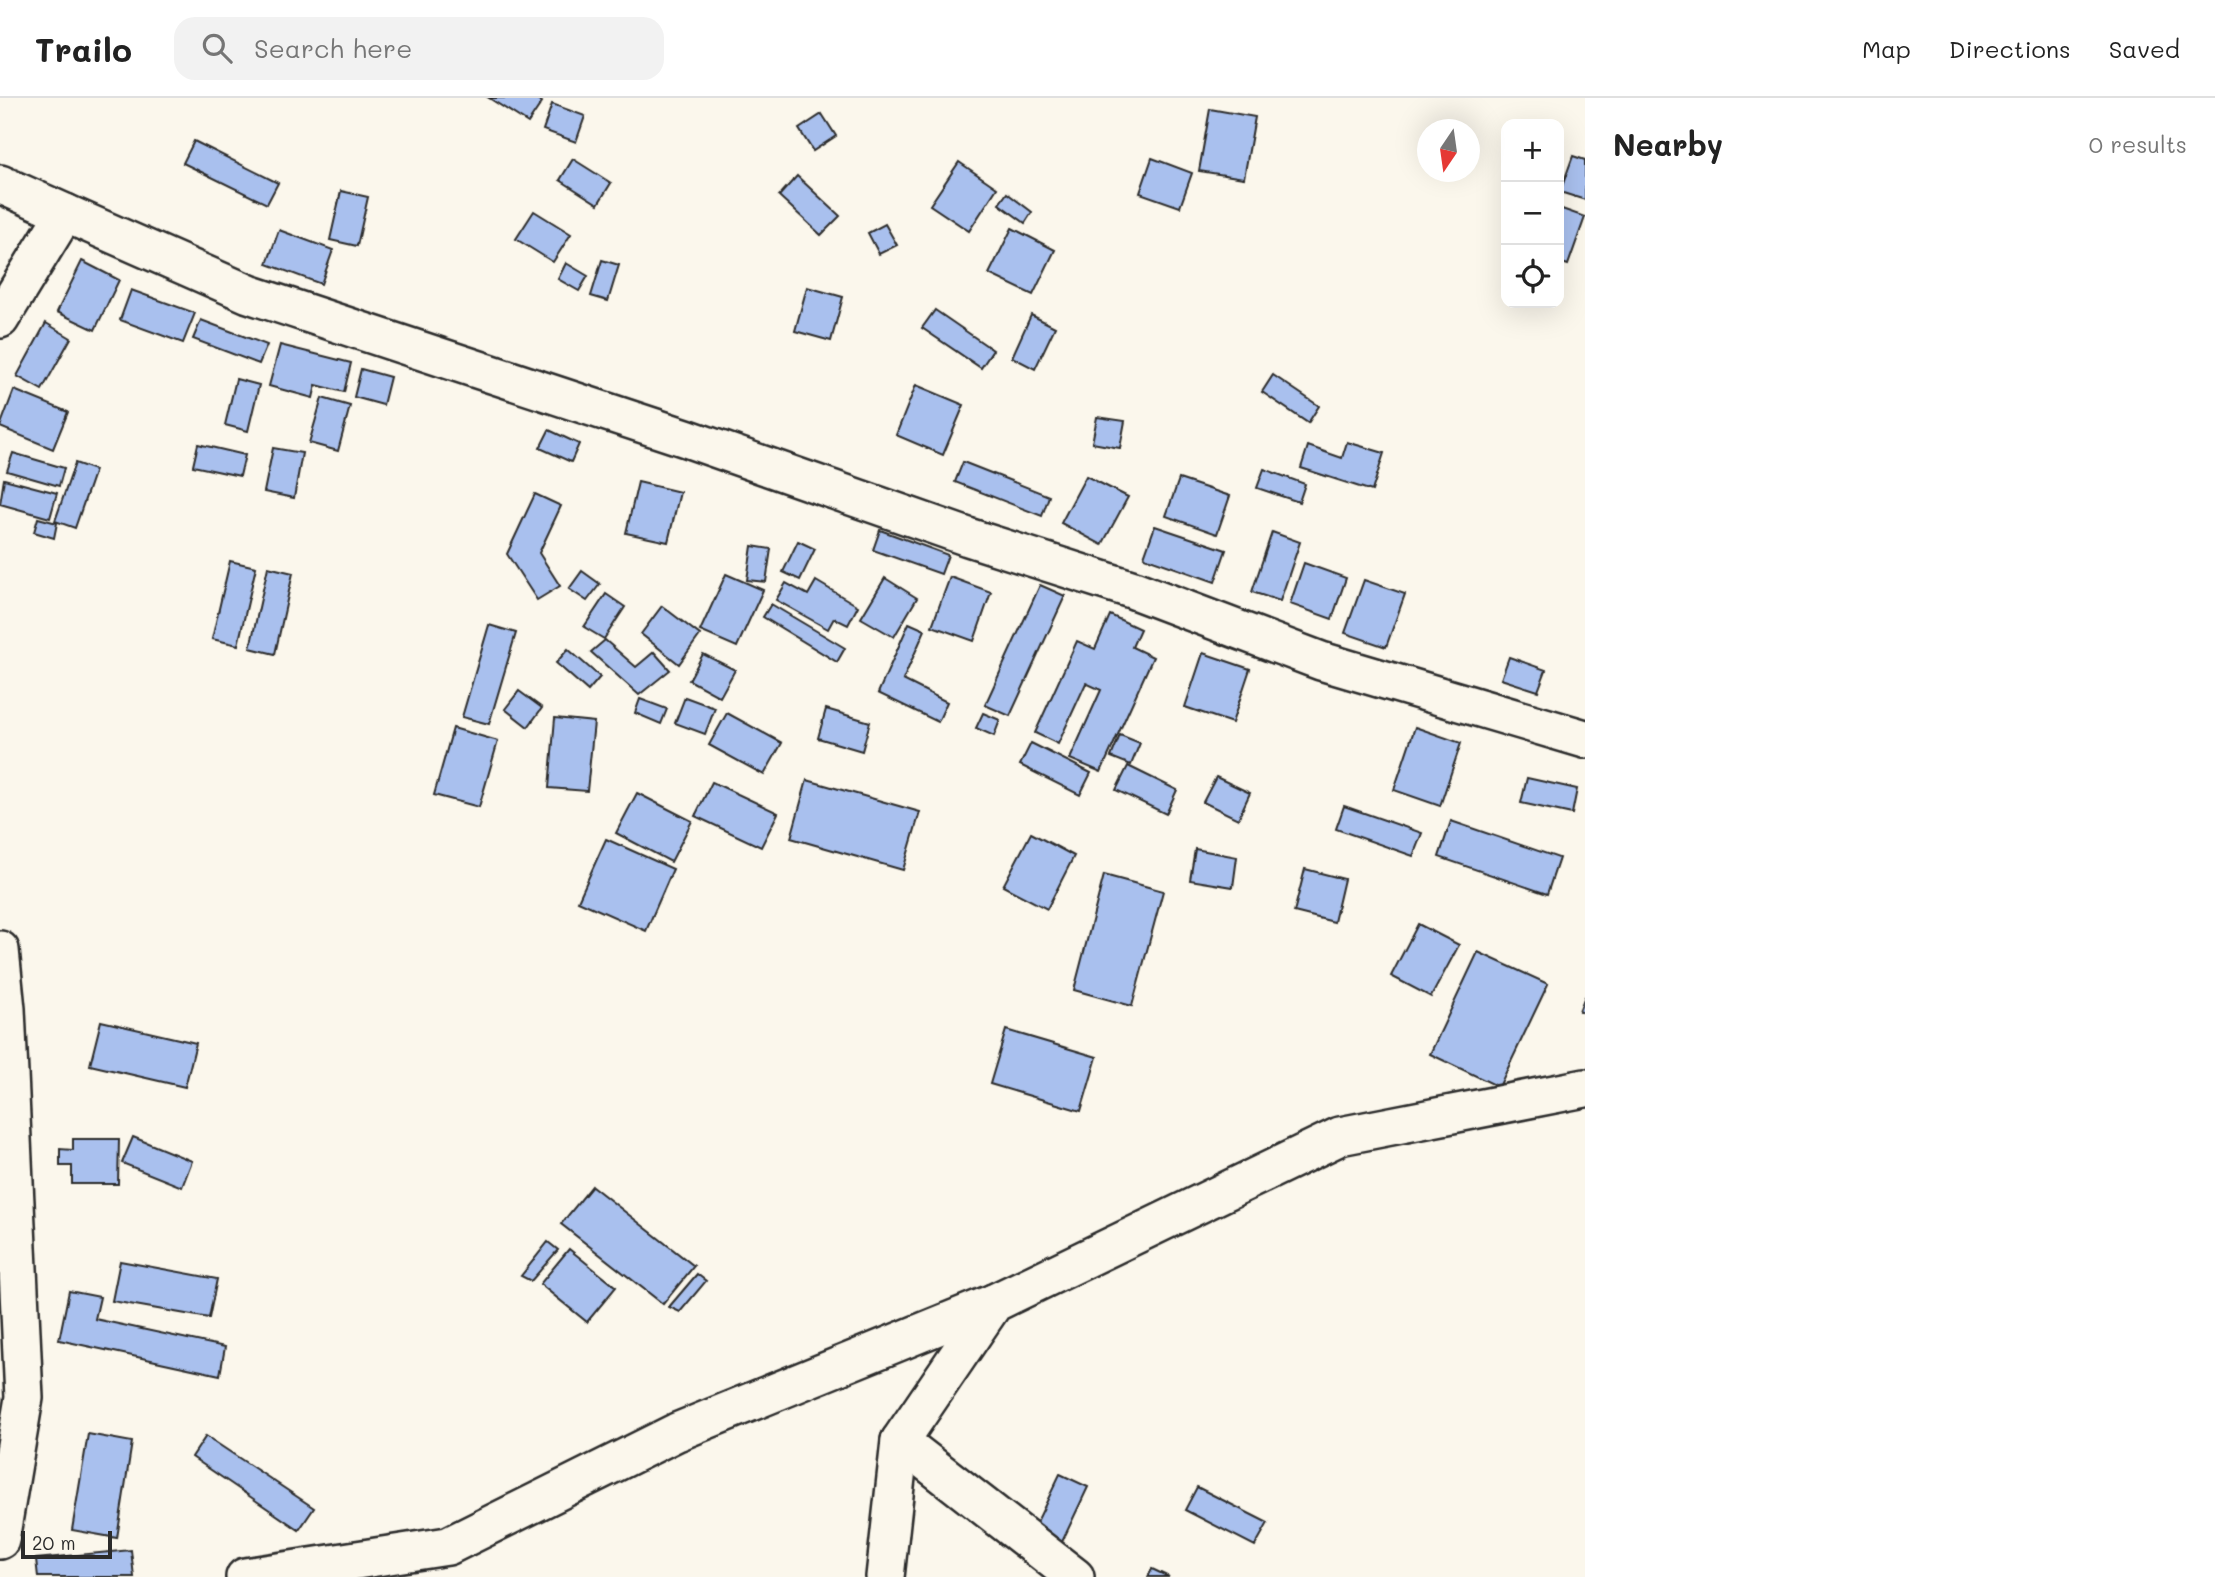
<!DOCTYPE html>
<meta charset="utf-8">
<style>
body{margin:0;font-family:Mali,sans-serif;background:#f2f2f2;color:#222}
.controls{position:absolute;right:21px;top:21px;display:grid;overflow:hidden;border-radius:14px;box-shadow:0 7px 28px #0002}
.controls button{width:63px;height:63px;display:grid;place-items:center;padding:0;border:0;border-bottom:2px solid #e0e0e0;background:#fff;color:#222;font:35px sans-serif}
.compass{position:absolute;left:1417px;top:21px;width:63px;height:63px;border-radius:50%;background:#fff;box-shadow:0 7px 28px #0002;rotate:193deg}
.scale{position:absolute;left:21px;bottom:18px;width:91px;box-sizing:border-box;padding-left:7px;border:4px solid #2b2b2b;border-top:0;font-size:19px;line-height:24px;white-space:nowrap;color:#2b2b2b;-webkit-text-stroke:5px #fbf7ec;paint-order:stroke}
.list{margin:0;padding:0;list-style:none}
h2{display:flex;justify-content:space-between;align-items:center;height:91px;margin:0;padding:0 28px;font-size:30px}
h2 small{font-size:23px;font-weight:400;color:#767676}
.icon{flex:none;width:38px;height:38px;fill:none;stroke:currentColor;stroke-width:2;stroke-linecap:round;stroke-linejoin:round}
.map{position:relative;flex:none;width:1585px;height:1479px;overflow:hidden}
header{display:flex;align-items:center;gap:42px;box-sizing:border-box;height:98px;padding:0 35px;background:#fff;border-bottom:2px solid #e0e0e0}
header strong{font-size:33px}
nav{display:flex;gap:38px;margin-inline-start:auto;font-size:24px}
.search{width:490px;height:63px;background:#f2f2f2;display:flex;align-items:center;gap:18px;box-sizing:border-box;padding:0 24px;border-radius:21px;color:#767676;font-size:26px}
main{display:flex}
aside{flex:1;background:#fff}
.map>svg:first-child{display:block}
.building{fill:#a9c0ee;stroke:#2b2b2b;stroke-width:2}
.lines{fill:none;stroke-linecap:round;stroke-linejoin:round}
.minor-casing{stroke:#2b2b2b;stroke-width:42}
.minor{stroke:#fbf7ec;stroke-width:37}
</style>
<header>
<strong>Trailo</strong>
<div class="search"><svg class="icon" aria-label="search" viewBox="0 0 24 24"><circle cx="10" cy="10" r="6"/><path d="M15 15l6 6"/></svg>Search here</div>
<nav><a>Map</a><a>Directions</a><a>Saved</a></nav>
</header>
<main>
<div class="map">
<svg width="1585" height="1479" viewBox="0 0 1585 1479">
<rect width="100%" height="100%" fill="#fbf7ec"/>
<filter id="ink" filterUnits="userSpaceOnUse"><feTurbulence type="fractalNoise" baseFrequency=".0143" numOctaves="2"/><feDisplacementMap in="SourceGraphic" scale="14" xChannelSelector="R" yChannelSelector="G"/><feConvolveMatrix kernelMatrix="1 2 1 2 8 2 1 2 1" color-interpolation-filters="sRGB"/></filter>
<g filter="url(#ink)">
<g class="building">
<path d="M489,0h46l7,4 -14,21z"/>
<path d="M552,6l33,12 -9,26 -33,-12z"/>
<path d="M1210,11l45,8 -11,61 -45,-7z"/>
<path d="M822,16l14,22 -23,15 -14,-22z"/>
<path d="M194,43l84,42 -11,21 -84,-41z"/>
<path d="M1573,58l12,4v40l-25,-8z"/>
<path d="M1152,60l40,15 -12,34 -40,-14z"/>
<path d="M573,61l38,24 -13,21 -38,-24z"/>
<path d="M959,64l38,26 -28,43 -39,-26z"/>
<path d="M797,78l43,40 -19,19 -42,-39z"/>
<path d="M341,93l27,6 -11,49 -27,-6z"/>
<path d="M1007,95l25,19 -7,11 -26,-19z"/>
<path d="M1559,110l26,9 -17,48 -9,-3z"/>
<path d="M534,113l37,23 -18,28 -37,-23z"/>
<path d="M885,126l12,21 -18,9 -11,-21z"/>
<path d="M1012,130l43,22 -22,45 -44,-21z"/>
<path d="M279,132l54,20 -12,34 -54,-20z"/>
<path d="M602,162l17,5 -11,36 -17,-5z"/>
<path d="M82,163l37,19 -24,50 -38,-18z"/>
<path d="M566,165l22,13 -9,15 -21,-12z"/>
<path d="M807,189l36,10 -12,44 -36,-10z"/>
<path d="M131,192l64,23 -12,30 -63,-23z"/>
<path d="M935,212l58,40 -12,18 -59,-40z"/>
<path d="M1031,217l24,12 -20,42 -23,-12z"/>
<path d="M201,222l66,25 -8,19 -66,-25z"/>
<path d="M46,225l25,15 -29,52 -25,-14z"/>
<path d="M280,247l71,18 -7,29 -28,-7 -3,13 -44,-12z"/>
<path d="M361,271l29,8 -7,28 -29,-8z"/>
<path d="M1273,277l46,31 -11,17 -46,-31z"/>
<path d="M236,281l23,6 -11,46 -23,-6z"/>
<path d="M916,287l48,20 -21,50 -47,-20z"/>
<path d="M14,292l54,22 -15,37 -53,-22z"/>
<path d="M322,300l28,8 -12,45 -29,-8z"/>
<path d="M1097,319l28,4 -5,27 -28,-5z"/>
<path d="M549,332l30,14 -8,18 -31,-14z"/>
<path d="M1347,344l37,11 -12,38 -71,-23 7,-22 34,12z"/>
<path d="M198,346l47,11 -5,21 -47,-10z"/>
<path d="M273,350l29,5 -8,45 -30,-6z"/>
<path d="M13,355l51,15 -5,18 -52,-15z"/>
<path d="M963,364l86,34 -7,20 -87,-34z"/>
<path d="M75,365l20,7 -20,58 -20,-7z"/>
<path d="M1264,371l41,15 -6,18 -42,-14z"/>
<path d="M1086,378l42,21 -26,48 -41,-22z"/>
<path d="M4,381l53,14 -7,25 -50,-14z"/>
<path d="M1179,381l51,17 -13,38 -51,-18z"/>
<path d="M638,384l42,10 -12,50 -42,-9z"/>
<path d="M535,396l26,12 -22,47 21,33 -23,14 -30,-46z"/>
<path d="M38,420l19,5 -3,15 -20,-6z"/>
<path d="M1155,428l71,24 -11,32 -71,-25z"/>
<path d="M880,432l68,25 -7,19 -68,-24z"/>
<path d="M1272,434l28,10 -20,59 -28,-9z"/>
<path d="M798,443l17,8 -15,31 -17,-8z"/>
<path d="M752,448l19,3 -5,33 -19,-2z"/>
<path d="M230,463l26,6 -18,78 -26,-6z"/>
<path d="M1304,465l42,15 -14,41 -42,-15z"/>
<path d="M268,469l25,6 -18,81 -25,-6z"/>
<path d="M582,473l18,13 -13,17 -18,-12z"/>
<path d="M726,476l37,16 -26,57 -37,-16z"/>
<path d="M950,479l41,15 -17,49 -42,-15z"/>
<path d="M885,480l32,20 -23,39 -33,-19z"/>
<path d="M1364,482l41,14 -19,53 -41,-14z"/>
<path d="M816,483l42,25 -10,19 -14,-7 -6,11 -52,-29 10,-17 22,12z"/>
<path d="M1040,487l25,11 -55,120 -25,-11z"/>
<path d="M606,496l19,13 -21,32 -20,-12z"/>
<path d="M771,506l74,44 -8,14 -74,-45z"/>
<path d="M662,508l38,29 -21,29 -38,-30z"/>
<path d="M1110,517l30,14 -8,18 21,10 -52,115 -31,-13 31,-69 -15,-7 -28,61 -23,-11 42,-92 18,8z"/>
<path d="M909,525l16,7 -22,50 44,22 -9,20 -60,-29z"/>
<path d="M489,527l27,8 -27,91 -27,-7z"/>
<path d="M605,542l31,27 18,-15 16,18 -31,25 -48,-43z"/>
<path d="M568,551l32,28 -12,14 -32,-28z"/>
<path d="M1203,555l47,16 -18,54 -47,-16z"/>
<path d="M703,556l32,16 -15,27 -31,-17z"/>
<path d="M1509,559l37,13 -8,21 -37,-12z"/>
<path d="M519,593l23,17 -14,19 -23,-18z"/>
<path d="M685,599l30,11 -10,26 -30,-11z"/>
<path d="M640,601l27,10 -6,15 -26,-11z"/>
<path d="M826,611l44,13 -8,29 -44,-13z"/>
<path d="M727,615l55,30 -18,32 -55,-30z"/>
<path d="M983,615l17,7 -6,16 -18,-8z"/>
<path d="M555,620l39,4 -7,69 -38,-3z"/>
<path d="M1415,629l46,16 -21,63 -46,-16z"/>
<path d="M453,630l45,13 -19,66 -45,-12z"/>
<path d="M1120,637l20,8 -9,22 -20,-8z"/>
<path d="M1031,645l60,30 -11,22 -60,-30z"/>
<path d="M1128,668l49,24 -11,24 -50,-24z"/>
<path d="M1216,679l34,16 -12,26 -35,-17z"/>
<path d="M1527,680l50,11 -5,25 -51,-11z"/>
<path d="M807,682l113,32 -17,58 -112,-32z"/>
<path d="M712,684l66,31 -17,34 -66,-31z"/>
<path d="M637,695l55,28 -21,41 -55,-29z"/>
<path d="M1344,708l78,27 -9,23 -77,-27z"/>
<path d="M1451,723l108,37 -12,36 -108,-37z"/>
<path d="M1031,735l43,23 -27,53 -44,-23z"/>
<path d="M606,741l67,30 -27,62 -68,-30z"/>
<path d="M1195,751l42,8 -4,30 -43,-7z"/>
<path d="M1305,771l39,10 -10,43 -40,-10z"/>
<path d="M1104,777l59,16 -31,115 -58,-16z"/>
<path d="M1418,826l41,21 -28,52 -40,-21z"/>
<path d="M1478,854l70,32 -49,103 -69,-33z"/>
<path d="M1585,898v18l-6,-3z"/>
<path d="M101,923l95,22 -11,44 -95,-22z"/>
<path d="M1006,932l91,27 -16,54 -91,-27z"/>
<path d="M133,1039l59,24 -10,26 -60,-24z"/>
<path d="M73,1041h46l-1,45h-46v-18h-12v-17l13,1z"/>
<path d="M592,1088l102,80 -31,38 -102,-80z"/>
<path d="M548,1144l10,8 -27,31 -10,-5z"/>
<path d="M569,1151l47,38 -29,35 -47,-38z"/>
<path d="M120,1163l97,18 -8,39 -97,-17z"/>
<path d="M697,1176l9,7 -26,31 -11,-5z"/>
<path d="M69,1193l31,6 -5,22 130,28 -5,28 -161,-35z"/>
<path d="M88,1336l44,8 -15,96 -45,-8z"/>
<path d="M206,1338l108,72 -15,22 -107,-73z"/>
<path d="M1060,1376l28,13 -26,55 -28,-14z"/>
<path d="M1197,1389l71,36 -13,23 -70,-36z"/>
<path d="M131,1452l3,27h-96l-2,-18z"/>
<path d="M1152,1471l17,8h-21z"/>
</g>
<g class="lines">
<g class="minor-casing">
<g id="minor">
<path d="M0,86l65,29"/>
<path d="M0,221l65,-106 184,81 437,144 282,99 166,53 187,71 264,78"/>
<path d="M0,852l6,59 18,389 -24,142"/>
<path d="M900,1343l175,136"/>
<path d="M245,1479l203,-31 229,-114 317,-129"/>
<path d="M885,1479l15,-136 94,-138 346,-167 245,-48"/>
</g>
</g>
<use href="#minor" class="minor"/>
</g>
</g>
</svg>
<div class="controls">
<button>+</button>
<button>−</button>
<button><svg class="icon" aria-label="locate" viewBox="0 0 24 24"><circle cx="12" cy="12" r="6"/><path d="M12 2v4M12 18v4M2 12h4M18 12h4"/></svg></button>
</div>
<svg class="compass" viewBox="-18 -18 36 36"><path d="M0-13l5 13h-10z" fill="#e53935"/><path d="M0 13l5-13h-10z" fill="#767676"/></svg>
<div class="scale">20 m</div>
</div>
<aside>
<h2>Nearby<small>0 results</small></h2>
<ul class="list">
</ul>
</aside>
</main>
